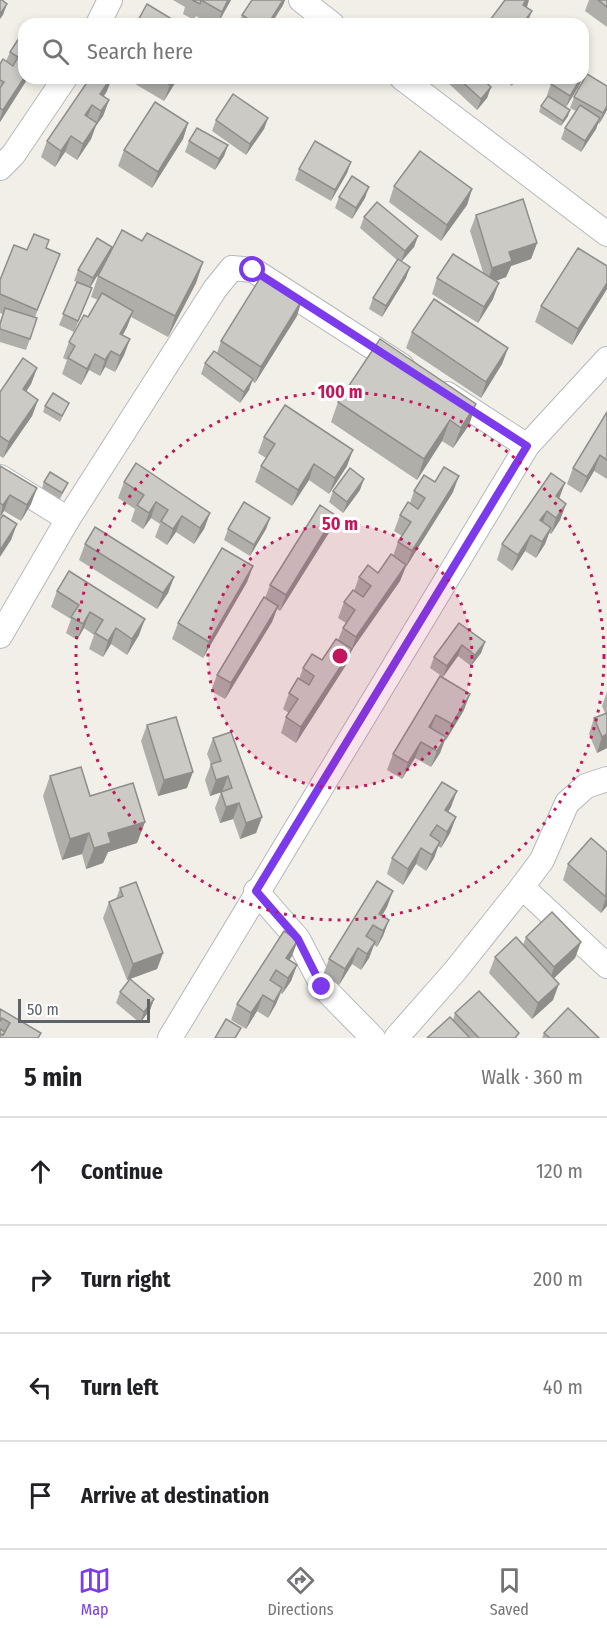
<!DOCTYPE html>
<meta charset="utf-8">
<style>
body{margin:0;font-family:"Fira Sans Condensed",sans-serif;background:#f6f6f6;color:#202124}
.scale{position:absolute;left:18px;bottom:15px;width:132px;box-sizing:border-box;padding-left:6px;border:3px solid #5f6368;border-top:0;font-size:16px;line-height:21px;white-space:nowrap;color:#5f6368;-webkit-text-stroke:4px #fff;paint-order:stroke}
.stop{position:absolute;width:18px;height:18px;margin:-14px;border:4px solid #7c3aed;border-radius:50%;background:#fff}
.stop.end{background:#7c3aed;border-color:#fff;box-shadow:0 2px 6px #0008}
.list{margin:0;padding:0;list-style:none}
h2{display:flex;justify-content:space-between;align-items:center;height:78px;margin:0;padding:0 24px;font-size:26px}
h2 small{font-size:20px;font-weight:400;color:#757577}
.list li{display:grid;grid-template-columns:39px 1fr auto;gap:18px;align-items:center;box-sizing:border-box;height:108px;padding:0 24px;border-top:2px solid #e0e0e0}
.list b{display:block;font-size:22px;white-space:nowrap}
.list em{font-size:20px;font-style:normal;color:#757577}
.icon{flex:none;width:33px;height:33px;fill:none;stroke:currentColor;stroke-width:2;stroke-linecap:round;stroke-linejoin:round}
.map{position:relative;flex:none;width:607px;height:1038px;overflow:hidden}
.search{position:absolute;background:#fff;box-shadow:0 3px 9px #0003;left:18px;right:18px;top:18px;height:66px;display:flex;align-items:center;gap:15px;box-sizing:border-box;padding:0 21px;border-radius:18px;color:#757577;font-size:22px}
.sheet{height:510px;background:#fff}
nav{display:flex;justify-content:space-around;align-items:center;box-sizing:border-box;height:84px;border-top:2px solid #e0e0e0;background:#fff;font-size:16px;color:#757577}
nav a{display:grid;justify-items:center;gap:3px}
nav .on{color:#7c3aed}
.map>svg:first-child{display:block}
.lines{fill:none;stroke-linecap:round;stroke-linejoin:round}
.minor-casing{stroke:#b5b8bc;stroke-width:26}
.minor{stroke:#fff;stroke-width:24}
.wall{fill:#afaea9}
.shaded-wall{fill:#8f8d8a}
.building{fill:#cccac5;stroke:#8f8d8a;stroke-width:1.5}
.route{stroke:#7c3aed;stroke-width:8}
.ring{fill:none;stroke:#c2185b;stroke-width:3;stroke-dasharray:3 6}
.centre{fill:#c2185b;stroke:#fff;stroke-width:3}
.ring-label{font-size:18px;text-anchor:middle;font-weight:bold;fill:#c2185b;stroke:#fff;stroke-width:6;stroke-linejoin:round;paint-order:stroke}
</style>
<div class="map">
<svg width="607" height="1038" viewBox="0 0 607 1038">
<rect width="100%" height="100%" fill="#f1efe8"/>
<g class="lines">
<g class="minor-casing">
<g id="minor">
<path d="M301,0l31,24"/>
<path d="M98,24l12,-24"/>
<path d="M402,78l205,156"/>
<path d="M0,168l13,-13 52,-77"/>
<path d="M447,394l80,52"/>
<path d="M0,477l68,42"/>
<path d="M0,636l68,-117 147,-230 17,-21 21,2 149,96"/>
<path d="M522,887l85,79"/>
<path d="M256,891l42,48 25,48 50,51"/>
<path d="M170,1038l357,-592 80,-87"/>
<path d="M396,1038l59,-67 67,-84 20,-27 25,-57 19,-17 21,-7"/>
</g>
</g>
<use href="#minor" class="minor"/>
</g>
<g class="wall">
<path d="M173,0h58l-13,24h-9l-13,-8 -2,4 -11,-6 2,-7z"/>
<path d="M252,0h33l-2,5 -12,19h-32l3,-9z"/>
<path d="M589,0h18v27l-22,-16z"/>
<path d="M24,41v37h4l-28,44v-58l6,-3 4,-9z"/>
<path d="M125,78h53l-14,23z"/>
<path d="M446,78h35l10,9 -4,11 -10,12 -32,-30z"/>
<path d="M501,78h16l-5,8z"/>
<path d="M555,78h27l-3,8 -13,21 -19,-12 4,-11z"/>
<path d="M607,86v24l-8,14 -1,-1 -2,6 -15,23 -20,-13 4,-11 11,-17 -6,-3 4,-11z"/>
<path d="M107,91l-3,5 5,4 -6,16 -8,11 -4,12 -14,21 -12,-8 -10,15 -14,-10 6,-16z"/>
<path d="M541,106l27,10 -7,10 -22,-14z"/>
<path d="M268,118l-4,11 -18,26 -34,-24 4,-11z"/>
<path d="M188,123l-5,16 -31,49 -34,-22 6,-16z"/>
<path d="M189,141l39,4 -4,11 -9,14 -30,-18z"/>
<path d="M351,162l-4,11 -16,28 -36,-21 4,-11z"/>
<path d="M394,186l78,3 -5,16 -26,36 -52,-39z"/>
<path d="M339,197l26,1 -13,21 -17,-11z"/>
<path d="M476,215l61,28 -6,16 -20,7 -5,11 -10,4 -3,18 -15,24 -46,-29 5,-16 46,-6 -13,-41z"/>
<path d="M364,217l54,19 -4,11 -13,15 5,16 -24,39 -13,-8 4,-11 24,-38 -37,-32z"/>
<path d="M142,241l61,21 -7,21 -28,54 -37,-20 -4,10 -4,8 7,4 -6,16 -9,17 -10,-5 -5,9 -11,-6 -8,15 -19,-11 5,-14 -4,-2 6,-16 19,-25 10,-17 -7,-3 7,-21z"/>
<path d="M112,247l-4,11 -18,30h2l-4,11 -14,33 -15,-7 18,-43 -3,-1 4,-11z"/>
<path d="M46,248l14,6 -25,63 -5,22 -4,11 -26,-8v-19l3,-9 -3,-1v-33l27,-30z"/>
<path d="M607,266v23l-35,56 -37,-23 6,-16z"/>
<path d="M297,316l-42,67 -3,-2 -3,9 -9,13 -39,-29 4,-11 12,-10 4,-12z"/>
<path d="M412,332l96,16 -6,16 -21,34 -75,-50z"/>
<path d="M37,368l-6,16 -5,8 12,8 -6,16 -29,42 -3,-2v-64z"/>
<path d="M338,402l138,2 -7,21 -16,23 -11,-7 -25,39 -86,-58z"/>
<path d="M69,403l-9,19 -17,-10 2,-6z"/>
<path d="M607,412v67l-13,-8 -13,22 -14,-9 6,-16z"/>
<path d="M264,437l83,29 -18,28 -20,-14 -17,26 -37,-24 6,-16 5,-8 -8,-5z"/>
<path d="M0,466l37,22 -6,16 -10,17 -17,-10 -4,6z"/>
<path d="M44,482l24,1 -8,16 -18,-11z"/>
<path d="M124,482l86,31 -6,16 -10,15 -18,-12 -9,13 -12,-8 5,-13 -9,-6 -8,11 -12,-8 4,-12 -17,-11z"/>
<path d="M435,482l18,10 -47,75 -6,14 -49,70 -5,14 -50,78 -15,-10 5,-16 3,-4 -6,-4 6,-16 10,-14 4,-11 19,-8 16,-20 5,-12 3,-5 -8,-5 6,-16 10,-11 5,-14 19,-4 15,-17 5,-14 4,-6 -8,-5 6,-16 10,-12 4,-12z"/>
<path d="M360,490l-17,23 -14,-11 4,-11z"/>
<path d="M559,499l7,5 -6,16 -9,14 -2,-1 -4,11 -9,14 -11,-7 -13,20 -15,-11 5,-16z"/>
<path d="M335,515l-5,16 -50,80 -3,-2 -5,13 -47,77 -14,-8 6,-16 48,-77 5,-13z"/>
<path d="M270,518l-4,11 -16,27 -26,-16 4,-11z"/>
<path d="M85,544l89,33 -6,16 -11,16 -78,-49z"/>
<path d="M253,566l-6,16 -44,76 -31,-19 6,-16z"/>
<path d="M57,591l82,44 -12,20 -16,-11 -8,13 -14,-8 5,-14 -10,-7 -7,12 -11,-7 5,-14 -20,-12z"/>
<path d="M459,623l26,19 -4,11 -10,13 -13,-10 -15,21 -13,-9 4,-11z"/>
<path d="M440,676l24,34 -18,30h-1l-5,13 -9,14 -16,-9 -13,21 -15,-9 6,-16z"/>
<path d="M607,692v56l-10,5 -8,-19 5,-16 11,-5 -3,-7z"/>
<path d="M147,725l40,63 -29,8 -17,-55z"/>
<path d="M213,738l49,79 -6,16 -16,6 -7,-20 -13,4 -5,-15 6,-16 -11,4 -5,-16 6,-16 -4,-10z"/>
<path d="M50,776l40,20 55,26 -8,21 -29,9 -5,11 -17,6 -4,-15 -20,6 -19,-64z"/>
<path d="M451,807l-3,5 8,5 -6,16 -9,15 -3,-2 -4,12 -8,13 -10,-7 -13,21 -16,-11 5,-16z"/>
<path d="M607,852v54l-6,7 -38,-33 5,-16z"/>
<path d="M120,888l43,65 -6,16 -27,10 24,20 -4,11 -10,13 -24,-20 4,-11 10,-13 -3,1 -24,-62 6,-16 7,-3z"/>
<path d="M387,907l-5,9 7,4 -6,16 -6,11 -3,-2 -5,13 -8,12 -9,-6 -13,21 -16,-10 6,-16z"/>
<path d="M526,937l55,5 -6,16 -21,20 -1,22 -21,19 -43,-46 6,-16 28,-12z"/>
<path d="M292,956l-3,4 8,5 -6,16 -9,13 -1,-1 -5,11 -8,14 -11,-7 -11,18 -15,-9 6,-16z"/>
<path d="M0,1009l41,24 -41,5v-14l2,-6z"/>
<path d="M455,1013l63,25h-91l26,-18z"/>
<path d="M544,1033l55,5h-57z"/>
</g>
<g class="shaded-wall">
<path d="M228,0h3l-14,24 5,-12z"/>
<path d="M283,0h2l-2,5 -12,19h-3z"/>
<path d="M526,0h3l-2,7 -10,14 6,-16z"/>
<path d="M7,4l-4,11 -3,4v-5z"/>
<path d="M532,11l-5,13h-4z"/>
<path d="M24,78h4l-28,44v-3l3,-9z"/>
<path d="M111,78h1l-5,13 -11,17 4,-14z"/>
<path d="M174,78h4l-14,23 6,-16z"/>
<path d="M581,78h1l-3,8 -13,21 4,-11z"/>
<path d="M491,87l-4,11 -10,12 4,-11z"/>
<path d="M109,100l-6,16 -8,11 6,-16z"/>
<path d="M92,105l-6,16 -1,-6z"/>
<path d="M607,106v4l-8,14 4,-11z"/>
<path d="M570,110l-2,6 -7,10 2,-5z"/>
<path d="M268,118l-4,11 -18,26 4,-11z"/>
<path d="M600,118l-4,11 -15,23 4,-11z"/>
<path d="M97,123l-6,16 -14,21 6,-16z"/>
<path d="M188,123l-5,16 -31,49 6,-16z"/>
<path d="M71,136l-6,16 -10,15 6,-16z"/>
<path d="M228,145l-4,11 -9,14 4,-11z"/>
<path d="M351,162l-4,11 -16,28 4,-11z"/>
<path d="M369,187l-4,11 -13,21 4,-11z"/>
<path d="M472,189l-5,16 -26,36 6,-16z"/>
<path d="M418,236l-4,11 -13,15 4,-11z"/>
<path d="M537,243l-6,16 -20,7 -5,11 -19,7 5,-16 17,-16z"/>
<path d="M112,247l-4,11 -19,31 4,-11z"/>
<path d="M203,262l-7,21 -28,54 7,-21z"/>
<path d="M410,267l-4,11 -24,39 4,-11z"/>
<path d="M499,283l-6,16 -15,24 6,-16z"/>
<path d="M607,283v6l-35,56 6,-16z"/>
<path d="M302,300l-5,16 -42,67 6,-16z"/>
<path d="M133,311l-6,16 -13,23 6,-16z"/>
<path d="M130,339l-6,16 -9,17 5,-16z"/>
<path d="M508,348l-6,16 -21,34 5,-16z"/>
<path d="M111,351l-6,16 -5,9 5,-16z"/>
<path d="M95,354l-6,16 -8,15 6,-16z"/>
<path d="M37,368l-6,16 -14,21 6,-16z"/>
<path d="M253,379l-4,11 -9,13 4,-11z"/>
<path d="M38,400l-6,16 -29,42 6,-16z"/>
<path d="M476,404l-7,21 -16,23 8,-20z"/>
<path d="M450,420l-8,21 -25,39 7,-21z"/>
<path d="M353,450l-6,16 -18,28 6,-16z"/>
<path d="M600,455l-6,16 -13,22 6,-16z"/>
<path d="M314,464l-5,16 -17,26 6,-16z"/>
<path d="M459,476l-6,16 -47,75 6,-16z"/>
<path d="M364,479l-4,11 -17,23 4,-11z"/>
<path d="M565,483l-6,16 -3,-3z"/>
<path d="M37,488l-6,16 -10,17 6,-16z"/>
<path d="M10,495l-6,16 -4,6 3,-12z"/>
<path d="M156,502l-5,16 -8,11 6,-16z"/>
<path d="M566,504l-6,16 -9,14 5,-16z"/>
<path d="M547,511l-6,16 -1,-7z"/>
<path d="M210,513l-6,16 -10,15 6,-16z"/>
<path d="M335,515l-5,16 -50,80 6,-16z"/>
<path d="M182,516l-6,16 -9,13 6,-16z"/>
<path d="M270,518l-4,11 -16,27 4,-11z"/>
<path d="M17,524l-6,16 -11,17v-7z"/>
<path d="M551,528l-6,16 -9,14 6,-16z"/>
<path d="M531,535l-6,16 -13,20 6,-16z"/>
<path d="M406,565l-6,16 -49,70 -5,14 -50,78 5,-16 50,-76 5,-14z"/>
<path d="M253,566l-6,16 -44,76 6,-16z"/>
<path d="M174,577l-6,16 -11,16 6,-16z"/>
<path d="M278,606l-6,16 -47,77 6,-16z"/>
<path d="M90,612l-6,16 -7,12 6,-16z"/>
<path d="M145,619l-6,16 -12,20 5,-16z"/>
<path d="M116,628l-5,16 -8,13 5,-16z"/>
<path d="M485,642l-4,11 -10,13 4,-11z"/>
<path d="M462,645l-4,11 -15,21 4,-11z"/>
<path d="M470,694l-6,16 -18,30 6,-16z"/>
<path d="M436,715l-6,16 -1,-4z"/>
<path d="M607,734v14l-10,5 5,-16z"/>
<path d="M446,737l-6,16 -9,14 6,-16z"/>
<path d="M421,742l-6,16 -13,21 6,-16z"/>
<path d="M193,772l-6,16 -29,8 6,-16z"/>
<path d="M228,776l-6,16 -12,4 6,-16z"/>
<path d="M457,791l-6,16 -12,19 6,-16z"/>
<path d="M239,803l-6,16 -13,4 6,-16z"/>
<path d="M262,817l-6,16 -16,6 6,-16z"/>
<path d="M456,817l-6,16 -9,15 6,-16z"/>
<path d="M145,822l-8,21 -29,9 -5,11 -17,6 8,-21 14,-15z"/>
<path d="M89,833l-7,21 -20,6 8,-21z"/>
<path d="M440,842l-6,16 -8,13 6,-16z"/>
<path d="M421,848l-5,16 -13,21 5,-16z"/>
<path d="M393,891l-6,16 -12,19 4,-12z"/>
<path d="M606,897h1v9l-6,7z"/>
<path d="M389,920l-6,16 -6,11 6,-16z"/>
<path d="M298,940l-6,16 -12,18 6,-16z"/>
<path d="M375,942l-6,16 -8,12 6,-16z"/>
<path d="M581,942l-6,16 -26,25 5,-16z"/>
<path d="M358,948l-6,16 -13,21 6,-16z"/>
<path d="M163,953l-6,16 -30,11 6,-16z"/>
<path d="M297,965l-6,16 -9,13 6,-16z"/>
<path d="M559,984l-6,16 -21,19 6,-16z"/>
<path d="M282,988l-6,16 -8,14 6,-16z"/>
<path d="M263,995l-6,16 -11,18 5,-16z"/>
<path d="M154,999l-4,11 -10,13 4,-11z"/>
</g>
<g class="building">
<path d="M0,0h2l5,4 -7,10z"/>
<path d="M192,0h36l-6,12 -21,-12 -1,4z"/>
<path d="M252,0h31l-15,24h-12l-14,-9z"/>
<path d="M505,0h21l-3,5 9,6 -9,12 1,1h-37z"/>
<path d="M598,0h9v7z"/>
<path d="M147,4l33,20h-44z"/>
<path d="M19,38l5,3v37l-21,32 -3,-2v-20l4,-6 -4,-2v-16l3,-5 10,7 5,-9 -8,-5z"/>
<path d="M587,74l20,12v20l-4,7 -29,-16z"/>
<path d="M90,78h21l-11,16 9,6 -8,11 -9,-6 -7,10 12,8 -14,21 -12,-8 -10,15 -14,-10z"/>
<path d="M158,78h16l-4,7z"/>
<path d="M458,78h23l10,9 -10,12z"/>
<path d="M555,78h26l-11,18 -19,-12z"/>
<path d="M233,94l35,24 -18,26 -34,-24z"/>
<path d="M548,96l22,14 -7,11 -22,-15z"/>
<path d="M155,102l33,21 -30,49 -34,-22z"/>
<path d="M580,105l20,13 -15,23 -20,-13z"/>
<path d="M197,128l31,17 -9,14 -30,-18z"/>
<path d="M315,141l36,21 -16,28 -36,-21z"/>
<path d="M420,151l52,38 -25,36 -53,-39z"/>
<path d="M352,176l17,11 -13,21 -17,-11z"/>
<path d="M523,199l14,44 -28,9 3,9 -20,7 -16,-53z"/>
<path d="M377,202l41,34 -13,15 -41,-34z"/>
<path d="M122,230l20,11 5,-8 56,29 -28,54 -77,-40z"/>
<path d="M34,234l15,6 -3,8 14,6 -23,56 -37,-16v-14l14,-35 13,5z"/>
<path d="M97,238l15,9 -19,31 -15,-8z"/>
<path d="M578,248l29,18v17l-29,46 -37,-23z"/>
<path d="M453,254l46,29 -15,24 -47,-29z"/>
<path d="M398,259l12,8 -24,39 -13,-8z"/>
<path d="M262,275l40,25 -41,67 -40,-26z"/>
<path d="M77,282l15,6 -14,33 -15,-7z"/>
<path d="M102,293l31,18 -13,23 10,5 -10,17 -9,-5 -6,9 -10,-6 -8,15 -19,-11 7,-12 -6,-4 15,-27 4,2z"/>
<path d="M434,299l74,49 -22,34 -74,-50z"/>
<path d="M5,308l32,10 -7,21 -30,-10v-5z"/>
<path d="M380,339l96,65 -15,24 -11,-8 -26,39 -86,-57z"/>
<path d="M214,351l39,28 -9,13 -39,-29z"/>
<path d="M23,358l14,10 -14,21 15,11 -29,42 -9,-6v-44z"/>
<path d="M53,393l16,10 -7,13 -17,-10z"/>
<path d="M285,405l68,45 -18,28 -21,-14 -16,26 -37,-24 14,-22 -11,-7z"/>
<path d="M607,412v48l-7,-5 -13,22 -14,-9z"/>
<path d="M136,463l74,50 -10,15 -18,-12 -9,13 -12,-8 7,-11 -12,-8 -7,11 -12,-8 7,-10 -20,-13z"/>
<path d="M0,466l37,22 -10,17 -17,-10 -7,10 -3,-2z"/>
<path d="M444,467l15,9 -47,75 -14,-9 13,-20 -11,-7 8,-13 10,7 7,-11 -11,-7 10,-16 11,7z"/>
<path d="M350,468l14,11 -17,23 -14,-11z"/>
<path d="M50,472l18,11 -6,10 -18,-11z"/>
<path d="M551,473l14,10 -9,13 10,8 -10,14 -9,-7 -7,9 11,8 -9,14 -11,-7 -13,20 -16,-11z"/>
<path d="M244,502l26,16 -16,27 -26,-16z"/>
<path d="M320,505l15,10 -49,80 -16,-10z"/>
<path d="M3,515l14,9 -17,26v-31z"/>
<path d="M95,527l79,50 -11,16 -78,-49z"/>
<path d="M222,548l31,18 -44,76 -31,-19z"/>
<path d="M391,554l15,11 -50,72 -13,-9 12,-18 -11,-8 9,-12 10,7 8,-11 -12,-9 9,-12 10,8z"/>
<path d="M69,571l76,48 -13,20 -16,-11 -8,13 -13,-8 8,-13 -13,-8 -7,12 -12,-7 8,-12 -22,-14z"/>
<path d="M264,597l14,9 -47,77 -14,-8z"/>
<path d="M459,623l26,19 -10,13 -13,-10 -15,21 -13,-9z"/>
<path d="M336,639l16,10 -51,78 -15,-10 12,-18 -9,-6 9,-15 11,7 5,-9 -11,-8 9,-14 10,6z"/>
<path d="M440,676l30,18 -18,30 -16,-9 -7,12 17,10 -9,14 -16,-9 -13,21 -15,-9z"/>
<path d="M607,713v21l-5,3 -8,-19z"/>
<path d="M176,717l17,55 -29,8 -17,-55z"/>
<path d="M231,732l31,85 -16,6 -7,-20 -13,4 -5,-15 11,-4 -4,-12 -12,4 -5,-16 10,-3 -8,-23z"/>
<path d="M81,767l9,29 43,-13 12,39 -37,11 3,10 -17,5 -5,-15 -19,6 -20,-63z"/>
<path d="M442,782l15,9 -12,19 11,7 -9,15 -10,-7 -7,10 10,7 -8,13 -11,-7 -13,21 -16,-11z"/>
<path d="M591,838l16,14 -1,45 -38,-33z"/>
<path d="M377,881l16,10 -14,23 10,6 -6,11 -10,-6 -7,11 9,6 -8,12 -9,-6 -13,21 -16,-10z"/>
<path d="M136,882l27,71 -30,11 -24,-62 14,-6 -3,-8z"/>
<path d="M552,912l29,30 -27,25 -28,-30z"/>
<path d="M284,931l14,9 -12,18 11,7 -9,13 -12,-8 -6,10 12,8 -8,14 -11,-7 -12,18 -14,-9z"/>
<path d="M516,937l43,47 -21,19 -43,-46z"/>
<path d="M130,979l24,20 -10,13 -24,-20z"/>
<path d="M479,991l40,42 -4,5h-36l-24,-25z"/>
<path d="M568,1008l31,30h-49l-6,-5z"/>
<path d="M0,1009l41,24 -3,5h-38v-4l3,1 7,-12 -8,-5 -2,4z"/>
<path d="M450,1017l20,21h-43z"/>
<path d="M226,1019l15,9 -6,10h-20z"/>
<path d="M0,1029l5,3 -2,3 -3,-1z"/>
</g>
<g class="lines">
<path class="route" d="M253,270l274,176 -271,445 42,48 24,48"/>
</g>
<circle cx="340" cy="656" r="132" fill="#c2185b" fill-opacity=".12"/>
<g class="ring">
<circle cx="340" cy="656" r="132"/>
<circle cx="340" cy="656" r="264"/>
</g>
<circle cx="340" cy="656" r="9" class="centre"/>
<g class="ring-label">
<text x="340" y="398">100 m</text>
<text x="340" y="530">50 m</text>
</g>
</svg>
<div class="scale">50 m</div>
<div class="stop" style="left:253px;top:270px"></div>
<div class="stop end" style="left:322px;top:987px"></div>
<div class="search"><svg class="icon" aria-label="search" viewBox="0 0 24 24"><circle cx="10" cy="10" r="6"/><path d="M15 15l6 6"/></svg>Search here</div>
</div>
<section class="sheet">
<h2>5 min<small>Walk · 360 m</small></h2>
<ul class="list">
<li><svg class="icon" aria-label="ahead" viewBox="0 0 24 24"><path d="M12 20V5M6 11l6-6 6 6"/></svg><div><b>Continue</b></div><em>120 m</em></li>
<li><svg class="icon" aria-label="right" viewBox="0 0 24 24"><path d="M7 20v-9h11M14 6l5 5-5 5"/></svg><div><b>Turn right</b></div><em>200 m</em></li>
<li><svg class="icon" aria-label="left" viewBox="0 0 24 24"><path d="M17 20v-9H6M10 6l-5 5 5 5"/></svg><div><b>Turn left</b></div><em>40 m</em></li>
<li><svg class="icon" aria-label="arrive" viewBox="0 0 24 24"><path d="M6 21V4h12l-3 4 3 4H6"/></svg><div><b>Arrive at destination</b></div></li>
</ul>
</section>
<nav>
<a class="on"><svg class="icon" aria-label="map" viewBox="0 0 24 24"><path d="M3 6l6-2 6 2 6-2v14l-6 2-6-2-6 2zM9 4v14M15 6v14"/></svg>Map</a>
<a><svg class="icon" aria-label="directions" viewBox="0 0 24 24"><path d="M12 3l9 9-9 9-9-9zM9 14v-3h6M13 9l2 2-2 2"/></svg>Directions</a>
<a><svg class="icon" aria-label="saved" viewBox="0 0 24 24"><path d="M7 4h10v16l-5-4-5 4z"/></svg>Saved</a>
</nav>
